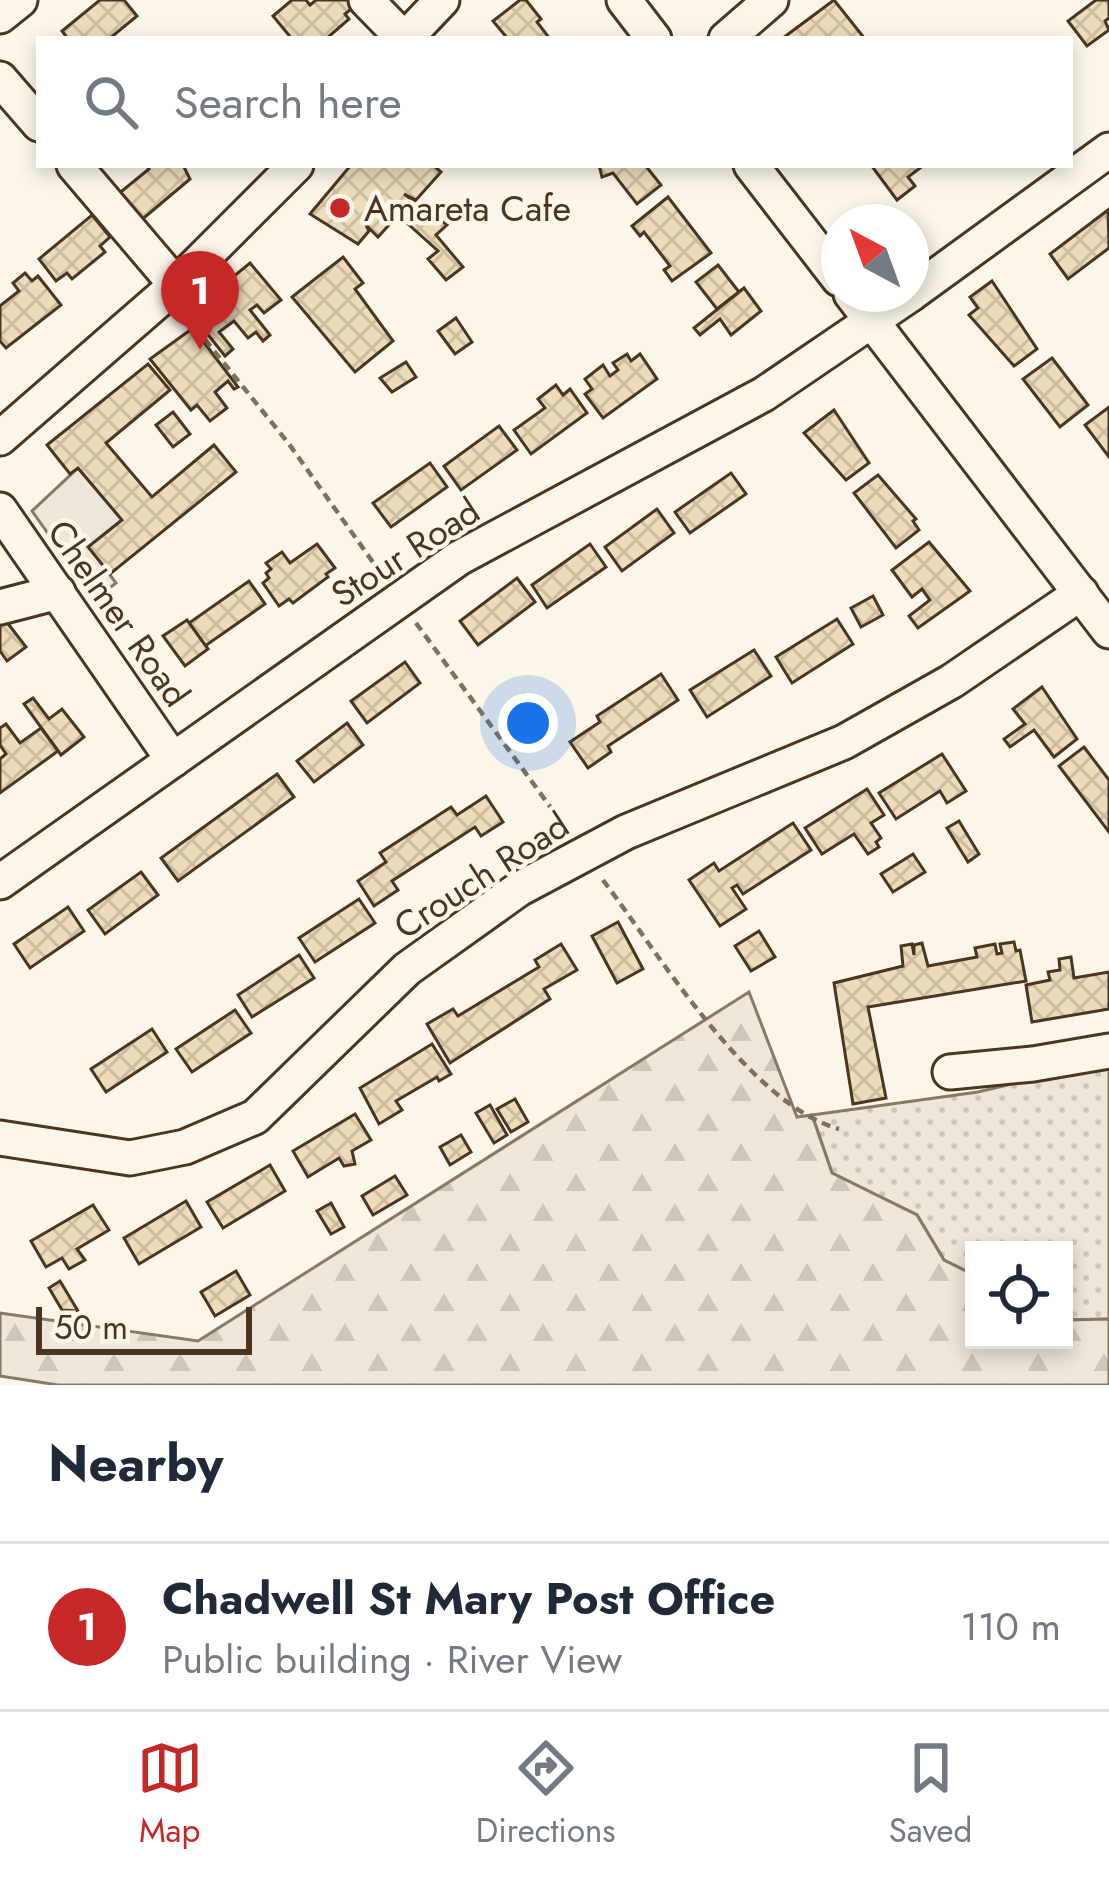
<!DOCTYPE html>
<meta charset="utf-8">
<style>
body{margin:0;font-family:Jost,sans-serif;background:#f6f6f7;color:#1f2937}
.controls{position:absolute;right:36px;bottom:36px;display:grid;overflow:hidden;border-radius:0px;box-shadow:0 6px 18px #0003}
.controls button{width:108px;height:108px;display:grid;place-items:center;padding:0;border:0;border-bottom:3px solid #e0e1e3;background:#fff;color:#1f2937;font:60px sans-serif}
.compass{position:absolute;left:821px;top:204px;width:108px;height:108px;border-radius:50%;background:#fff;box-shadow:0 6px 18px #0003;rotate:319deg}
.scale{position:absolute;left:36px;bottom:30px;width:216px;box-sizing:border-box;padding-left:12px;border:6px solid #4a3520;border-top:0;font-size:33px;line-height:42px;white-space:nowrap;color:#4a3520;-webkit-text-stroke:9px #fbf6e9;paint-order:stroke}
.you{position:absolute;left:528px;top:723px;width:42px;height:42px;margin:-30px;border:9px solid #fff;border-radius:50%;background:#1a73e8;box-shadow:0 0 0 18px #1a73e833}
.badge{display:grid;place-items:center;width:78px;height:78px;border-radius:50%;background:#c62828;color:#fff;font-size:39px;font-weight:700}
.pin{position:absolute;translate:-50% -99px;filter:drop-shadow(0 3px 6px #0008)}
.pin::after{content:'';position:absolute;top:63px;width:42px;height:36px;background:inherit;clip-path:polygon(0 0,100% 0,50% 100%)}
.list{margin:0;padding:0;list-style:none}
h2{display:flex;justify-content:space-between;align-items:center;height:156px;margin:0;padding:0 48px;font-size:51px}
h2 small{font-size:39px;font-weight:400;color:#747a83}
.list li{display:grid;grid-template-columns:78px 1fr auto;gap:36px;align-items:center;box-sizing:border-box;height:168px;padding:0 48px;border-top:3px solid #e0e1e3}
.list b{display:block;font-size:45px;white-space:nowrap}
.list p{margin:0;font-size:39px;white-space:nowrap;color:#747a83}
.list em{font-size:39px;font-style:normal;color:#747a83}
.icon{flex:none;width:66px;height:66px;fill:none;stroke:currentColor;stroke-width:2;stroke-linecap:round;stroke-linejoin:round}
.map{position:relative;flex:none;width:1109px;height:1385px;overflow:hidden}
.search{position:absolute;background:#fff;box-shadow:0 6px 18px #0003;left:36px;right:36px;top:36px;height:132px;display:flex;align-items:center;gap:30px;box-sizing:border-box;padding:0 42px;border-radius:0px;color:#747a83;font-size:45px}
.sheet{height:324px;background:#fff}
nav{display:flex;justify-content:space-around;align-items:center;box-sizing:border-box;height:168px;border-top:3px solid #e0e1e3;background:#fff;font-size:33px;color:#747a83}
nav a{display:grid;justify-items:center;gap:6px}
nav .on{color:#c62828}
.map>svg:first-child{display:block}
.green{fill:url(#green-dots);stroke:#887966;stroke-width:3}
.forest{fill:url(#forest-firs);stroke:#887966;stroke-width:3}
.parking{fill:#ede7d9;stroke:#887966;stroke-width:3}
.building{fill:url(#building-cross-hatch);stroke:#4a3520;stroke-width:3}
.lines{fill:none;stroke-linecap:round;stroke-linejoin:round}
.minor-casing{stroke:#4a3520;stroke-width:39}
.path{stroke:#7f6f5c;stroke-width:4.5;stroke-dasharray:9 6;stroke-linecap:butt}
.minor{stroke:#fbf6e9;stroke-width:33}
.poi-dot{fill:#c62828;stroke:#fbf6e9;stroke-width:4.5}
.labels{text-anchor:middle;stroke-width:9;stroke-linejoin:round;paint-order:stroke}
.poi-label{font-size:36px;fill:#4a3520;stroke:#fbf6e9;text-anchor:start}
.street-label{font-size:36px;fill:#4a3520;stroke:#fbf6e9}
</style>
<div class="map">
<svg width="1109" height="1385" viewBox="0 0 1109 1385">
<defs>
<pattern id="green-dots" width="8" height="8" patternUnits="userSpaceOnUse" patternTransform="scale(3)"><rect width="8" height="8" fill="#ede6d9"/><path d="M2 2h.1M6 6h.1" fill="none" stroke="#cdc6ba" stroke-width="1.8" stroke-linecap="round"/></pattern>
<pattern id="forest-firs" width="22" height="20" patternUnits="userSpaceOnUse" patternTransform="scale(3)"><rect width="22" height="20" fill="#ede6d9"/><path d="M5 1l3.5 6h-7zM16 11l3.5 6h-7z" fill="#cdc6ba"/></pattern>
<pattern id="building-cross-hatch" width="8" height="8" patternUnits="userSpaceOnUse" patternTransform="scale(3)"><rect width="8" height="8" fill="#ecdcbc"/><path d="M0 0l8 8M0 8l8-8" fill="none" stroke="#ccbda1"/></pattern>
</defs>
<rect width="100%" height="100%" fill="#fbf6e9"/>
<path class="green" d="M1109,1061v258l-45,1v-70h-90v25l-30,-15 -27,-45 -85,-42 -20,-58 166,-23z"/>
<path class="forest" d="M749,992l48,125 15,-2 20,58 85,42 27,45 30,15v65h90v-20l45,-1v66h-1051l-58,-9v-63l198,28z"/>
<path class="parking" d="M78,468l44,52 -33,27 27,36 -21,16 -63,-88z"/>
<g class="building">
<path d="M100,0h24l13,16 -28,23h-41l-6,-8z"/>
<path d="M292,0h14l4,5 6,-5h36l4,5 -11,9 4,5 -23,20h-34l-19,-23z"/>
<path d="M520,0h6l15,19 -4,3 13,17h-42l-15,-18z"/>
<path d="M834,0l31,39h-81l-1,-1z"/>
<path d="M1096,0h13v18l-4,3 4,9 -22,16 -19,-25z"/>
<path d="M146,165h37l7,14 -51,43 -22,-27 32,-26z"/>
<path d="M351,165h82l8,7 -25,28 -12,-6 43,31 -11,10 27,32 -17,13 -18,-21 10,-8 -40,-36 -20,22 -12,-12 3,6 -11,13 -48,-30z"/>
<path d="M599,165h46l16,20 -24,19 -24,-31 -11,4z"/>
<path d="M871,165h53l-16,12 7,9 -18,14z"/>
<path d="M668,197l43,56 -39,28 -8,-11 6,-4 -26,-34 -4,4 -8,-10z"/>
<path d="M1108,210l1,38 -41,31 -18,-25z"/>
<path d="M92,215l18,22 -10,9 5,6 -33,27 -5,-6 -11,8 -17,-22z"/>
<path d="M343,257l20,26 -8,6 38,52 -38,31 -63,-75z"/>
<path d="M250,263l31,37 -17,13 -7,-8 -7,5 20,25 -7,6 -7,-9 -8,6 -14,-17 -15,11 14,17 -8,7 -35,-44z"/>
<path d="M718,265l21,27 -22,17 -21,-27z"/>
<path d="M25,273l7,8 6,-5 23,29 -55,43 -6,-7v-35l19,-15 -6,-8z"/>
<path d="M992,281l45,68 -23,17 -45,-51 9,-7 -8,-11z"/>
<path d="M744,288l17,23 -30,24 -11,-16 -20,16 -6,-7z"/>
<path d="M456,318l16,24 -17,12 -17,-23z"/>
<path d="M193,328l45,59 -4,2 -6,-8 -13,11 12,16 -17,13 -13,-16 -6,5 -41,-51z"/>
<path d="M627,354l4,7 9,-7 17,25 -54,39 -18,-24 7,-5 -7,-10 18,-14 7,11 8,-6 -5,-7z"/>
<path d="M1052,358l36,47 -28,22 -37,-48z"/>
<path d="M406,362l10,15 -24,15 -12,-14z"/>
<path d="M148,364l22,26 -64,53 46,54 62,-52 22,27 -126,102 -22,-27 34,-27 -44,-52 -8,6 -23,-29z"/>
<path d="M556,385l7,10 7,-6 17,24 -56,41 -17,-24 31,-22 -7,-9z"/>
<path d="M1109,407v50l-24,-32z"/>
<path d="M834,410l35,53 -23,17 -42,-47z"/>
<path d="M173,412l17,22 -17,13 -17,-22z"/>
<path d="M499,426l18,24 -56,40 -17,-24z"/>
<path d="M430,463l17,24 -56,40 -18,-24z"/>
<path d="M731,473l15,21 -56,39 -15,-21z"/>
<path d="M878,475l38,44 -3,2 6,9 -23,18 -42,-55z"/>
<path d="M657,509l17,24 -52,38 -17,-24z"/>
<path d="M929,542l41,49 -52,37 -9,-12 21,-16 -8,-11 -10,8 -20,-27z"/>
<path d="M317,544l18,24 -9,6 2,3 -35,26 -4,-4 -10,7 -16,-23 6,-5 -3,-5 5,-4 -5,-6 16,-11 8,11z"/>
<path d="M590,544l16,23 -59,41 -15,-23z"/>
<path d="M517,578l18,24 -57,43 -18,-24z"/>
<path d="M249,581l16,23 -60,42 -16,-23z"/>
<path d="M873,596l10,19 -22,12 -10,-19z"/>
<path d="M837,619l16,25 -61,39 -16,-26z"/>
<path d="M187,620l21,29 -23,17 -22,-30z"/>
<path d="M6,621l20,26 -19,14 -7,-10v-26z"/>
<path d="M754,650l17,26 -64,41 -17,-27z"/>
<path d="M405,662l15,21 -53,40 -16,-22z"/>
<path d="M661,674l17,26 -70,46 3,6 -23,16 -18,-26 30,-20 -3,-6z"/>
<path d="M1042,687l35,52 -23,18 -20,-27 -24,17 -6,-8 21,-15 -12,-15z"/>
<path d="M523,695l14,18 -18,14 -14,-18z"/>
<path d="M33,698l16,21 13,-10 22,28 -23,18 -37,-51z"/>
<path d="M347,723l16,22 -49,37 -17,-21z"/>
<path d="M6,724l14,19 21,-15 17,23 -58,42v-34l6,-5 -6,-9v-17z"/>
<path d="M1084,747l25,33v52l-50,-66z"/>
<path d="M942,754l24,37 -19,12 -7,-12 -44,28 -17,-26z"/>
<path d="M277,774l17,23 -116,84 -17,-23z"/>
<path d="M867,789l17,26 -13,8 10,15 -5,4 3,5 -11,7 -14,-20 -32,20 -17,-26z"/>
<path d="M486,796l17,26 -22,14 -6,-9 -83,54 6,9 -24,16 -16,-25 28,-19 -6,-9 71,-46 6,8z"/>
<path d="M959,821l20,33 -11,8 -21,-34z"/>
<path d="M793,823l18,27 -68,44 -6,-9 -5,3 14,21 -26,17 -31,-46 25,-17 5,8z"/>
<path d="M913,854l12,18 -32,20 -12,-18z"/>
<path d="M141,872l17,23 -53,39 -17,-24z"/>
<path d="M359,899l16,24 -60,39 -16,-24z"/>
<path d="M68,907l16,24 -54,37 -16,-24z"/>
<path d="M618,922l25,47 -26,14 -25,-47z"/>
<path d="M759,931l16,26 -24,14 -16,-25z"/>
<path d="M1014,942l2,9 4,-1 6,31 -158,26 18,91 -33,6 -19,-121 69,-17 -2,-20 11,-2 2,11v-10l8,-2 6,23 49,-9 -2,-9 20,-4 2,10 5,-1 -2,-9z"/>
<path d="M561,944l16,26 -33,19 6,10 -100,64 -23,-39 26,-15 5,7 81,-49 -4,-7z"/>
<path d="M299,955l15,23 -62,39 -14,-22z"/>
<path d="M1071,957l3,21 35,-6v37l-77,13 -6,-37 24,-5 -2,-8 12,-2 -1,-11z"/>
<path d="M235,1010l16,23 -59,39 -16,-23z"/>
<path d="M152,1029l15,23 -61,40 -15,-23z"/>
<path d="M432,1044l19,30 -12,7 -2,-4 -41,24 6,9 -23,14 -19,-36z"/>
<path d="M515,1099l13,23 -17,10 -14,-23z"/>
<path d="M490,1105l17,30 -13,8 -18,-30z"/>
<path d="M355,1114l16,26 -19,11 3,13 -11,2 -5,-8 -31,19 -15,-26z"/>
<path d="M461,1135l10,17 -21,13 -10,-18z"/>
<path d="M270,1165l15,26 -62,37 -16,-26z"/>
<path d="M395,1176l12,19 -34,20 -11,-19z"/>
<path d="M186,1201l15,26 -62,37 -15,-26z"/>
<path d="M331,1203l13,24 -13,7 -14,-23z"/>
<path d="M93,1205l16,25 -32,19 8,11 -16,9 -7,-11 -16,9 -15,-26z"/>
<path d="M236,1271l14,24 -35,21 -14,-24z"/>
<path d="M60,1281l18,30 -16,-1 -13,-22z"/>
</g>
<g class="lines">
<g class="minor-casing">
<g id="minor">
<path d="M366,0l38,39"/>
<path d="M624,0l30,39"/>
<path d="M0,16l20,-16"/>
<path d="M405,39l37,-39"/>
<path d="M726,39l45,-39"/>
<path d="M0,79l39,45"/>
<path d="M74,165l102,120"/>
<path d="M751,165l88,114"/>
<path d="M851,294l258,337"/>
<path d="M911,294l198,-144"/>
<path d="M0,438l176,-153 120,-120"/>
<path d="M0,510l173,250"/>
<path d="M0,607l58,-15"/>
<path d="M0,882l459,-324 305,-164 147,-100"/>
<path d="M950,1072l83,-8 76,-13"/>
<path d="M0,1138l130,20 55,-11 70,-30 152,-148 112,-80 107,-57 218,-90 108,-61 129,-88"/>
</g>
</g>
<g class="path">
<path d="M186,316l103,128 93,131"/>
<path d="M416,623l149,204"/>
<path d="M603,880c56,74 146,224 236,249"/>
</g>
<use href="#minor" class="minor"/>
</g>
<circle class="poi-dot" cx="340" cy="208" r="12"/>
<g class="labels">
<g class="poi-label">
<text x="364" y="221">Amareta Cafe</text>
</g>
<g class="street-label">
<text transform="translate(405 552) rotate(-33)" y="13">Stour Road</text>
<text transform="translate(119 613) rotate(55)" y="13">Chelmer Road</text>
<text transform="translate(481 875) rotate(-33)" y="13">Crouch Road</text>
</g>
</g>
</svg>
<div class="controls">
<button><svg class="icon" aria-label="locate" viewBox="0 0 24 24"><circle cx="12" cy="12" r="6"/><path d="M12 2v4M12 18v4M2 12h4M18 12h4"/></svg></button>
</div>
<svg class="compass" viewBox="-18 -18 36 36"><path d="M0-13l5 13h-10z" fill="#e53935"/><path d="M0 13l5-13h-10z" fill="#747a83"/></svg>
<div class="scale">50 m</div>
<div class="you"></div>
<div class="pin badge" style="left:200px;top:350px">1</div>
<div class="search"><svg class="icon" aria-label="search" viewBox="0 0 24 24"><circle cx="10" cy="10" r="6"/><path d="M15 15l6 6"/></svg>Search here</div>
</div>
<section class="sheet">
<h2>Nearby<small></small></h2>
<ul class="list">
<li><span class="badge">1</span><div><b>Chadwell St Mary Post Office</b><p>Public building · River View</p></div><em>110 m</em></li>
</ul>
</section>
<nav>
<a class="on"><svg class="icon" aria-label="map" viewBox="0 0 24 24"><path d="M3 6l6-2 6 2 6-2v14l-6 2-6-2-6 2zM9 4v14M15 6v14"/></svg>Map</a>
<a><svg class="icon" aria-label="directions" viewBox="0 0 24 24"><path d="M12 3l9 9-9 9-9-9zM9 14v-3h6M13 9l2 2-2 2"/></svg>Directions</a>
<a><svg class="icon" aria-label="saved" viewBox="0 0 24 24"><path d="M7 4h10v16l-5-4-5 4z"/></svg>Saved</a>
</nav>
